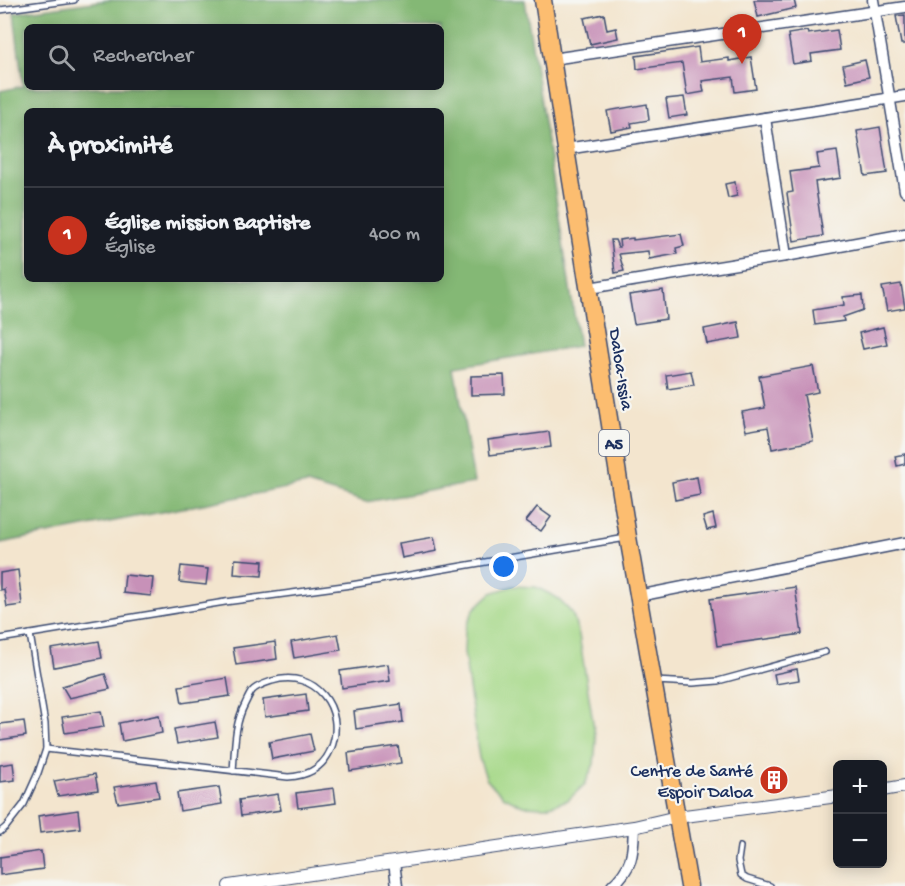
<!DOCTYPE html>
<html lang="fr">
<meta charset="utf-8">
<style>
body{margin:0;font-family:"Gochi Hand",sans-serif;background:#20242c;color:#f1f3f6}
.controls{position:absolute;right:18px;bottom:18px;display:grid;overflow:hidden;border-radius:9px;box-shadow:0 3px 15px #0003}
.controls button{width:54px;height:54px;display:grid;place-items:center;padding:0;border:0;border-bottom:2px solid #363941;background:#171b24;color:#f1f3f6;font:30px sans-serif}
.you{position:absolute;left:504px;top:567px;width:21px;height:21px;margin:-15px;border:4px solid #fff;border-radius:50%;background:#1a73e8;box-shadow:0 0 0 9px #1a73e833}
.badge{display:grid;place-items:center;width:39px;height:39px;border-radius:50%;background:#c8321e;color:#fff;font-size:20px;font-weight:700}
.pin{position:absolute;translate:-50% -50px;filter:drop-shadow(0 2px 3px #0008)}
.pin::after{content:'';position:absolute;top:32px;width:21px;height:18px;background:inherit;clip-path:polygon(0 0,100% 0,50% 100%)}
.list{margin:0;padding:0;list-style:none}
h2{display:flex;justify-content:space-between;align-items:center;height:78px;margin:0;padding:0 24px;font-size:26px}
h2 small{font-size:20px;font-weight:400;color:#9ea1a6}
.list li{display:grid;grid-template-columns:39px 1fr auto;gap:18px;align-items:center;box-sizing:border-box;height:96px;padding:0 24px;border-top:2px solid #363941}
.list b{display:block;font-size:22px;white-space:nowrap}
.list p{margin:0;font-size:20px;white-space:nowrap;color:#9ea1a6}
.list em{font-size:20px;font-style:normal;color:#9ea1a6}
.icon{flex:none;width:33px;height:33px;fill:none;stroke:currentColor;stroke-width:2;stroke-linecap:round;stroke-linejoin:round}
.map{position:relative;flex:none;width:905px;height:886px;overflow:hidden}
.search{position:absolute;background:#171b24;box-shadow:0 3px 15px #0003;left:24px;top:24px;width:420px;height:66px;display:flex;align-items:center;gap:15px;box-sizing:border-box;padding:0 21px;border-radius:9px;color:#9ea1a6;font-size:22px}
.panel{position:absolute;background:#171b24;box-shadow:0 3px 15px #0003;left:24px;top:108px;width:420px;height:174px;border-radius:9px}
.map>svg:first-child{display:block}
.green{fill:#a5d887;stroke:#608472;stroke-width:1.5}
.forest{fill:#84b874;stroke:#507469;stroke-width:1.5;fill-rule:evenodd}
.building{fill:#c791b8}
.lines{fill:none;stroke-linecap:round;stroke-linejoin:round}
.service-casing{stroke:#3b4a6f;stroke-width:8}
.minor-casing{stroke:#3b4a6f;stroke-width:13}
.tertiary-casing{stroke:#3b4a6f;stroke-width:14}
.primary-casing{stroke:#3b4a6f;stroke-width:19}
.service{stroke:#fff;stroke-width:5}
.minor{stroke:#fff;stroke-width:10}
.tertiary{stroke:#fff;stroke-width:12}
.primary{stroke:#fcbd6f;stroke-width:16}
.labels{text-anchor:middle;stroke-width:4.5;stroke-linejoin:round;paint-order:stroke}
.shield{fill:#f6f6f2;stroke:#5d6b8a;stroke-width:1.5}
.shield-label{font-size:16px;font-weight:bold;fill:#1b2f5e}
.street-label{font-size:18px;fill:#1b2f5e;stroke:#f6f6f2}
.poi-label{font-size:18px;fill:#1b2f5e;stroke:#f6f6f2;text-anchor:end}
</style>
<div class="map">
<svg width="905" height="886" viewBox="0 0 905 886">
<rect width="100%" height="100%" fill="#f6f6f2"/>
<filter id="ink" filterUnits="userSpaceOnUse"><feTurbulence type="fractalNoise" baseFrequency=".0167" numOctaves="2"/><feDisplacementMap in="SourceGraphic" scale="12" xChannelSelector="R" yChannelSelector="G"/><feConvolveMatrix kernelMatrix="1 2 1 2 8 2 1 2 1" color-interpolation-filters="sRGB"/></filter>
<filter id="wash" filterUnits="userSpaceOnUse"><feTurbulence type="fractalNoise" baseFrequency=".008" numOctaves="4" result="noise"/><feDisplacementMap in="SourceGraphic" scale="24" xChannelSelector="R" yChannelSelector="G"/><feGaussianBlur stdDeviation="1.35" result="paint"/><feColorMatrix in="noise" values="0 0 0 0 0 0 0 0 0 0 0 0 0 0 0 0 0 1.4 0 .05"/><feComposite in="paint" operator="in"/></filter>
<g filter="url(#wash)">
<rect width="100%" height="100%" fill="#f3e5ce"/>
<path class="green" d="M513,586l23,1 20,10 16,16 7,22 17,106 -2,23 -9,20 -17,16 -22,7 -23,-1 -20,-10 -16,-16 -8,-22 -15,-106 1,-23 9,-20 17,-16z"/>
<path class="forest" d="M109,0h416l54,346 -124,21 19,116 -108,19 -59,-18 -307,59v-452l23,-5 -9,-73zM27,27h414v60h-414zM27,111h414v168h-414z"/>
<g id="blocks">
<g class="building">
<path d="M754,0h40l2,8 -38,9z"/>
<path d="M604,14l3,16 9,-2 2,10 -28,6 -6,-26z"/>
<path d="M905,15v29h-4l-5,-28z"/>
<path d="M837,30l3,20 -29,4 1,7 -19,3 -5,-30 19,-3 1,3z"/>
<path d="M698,47l2,15 29,-4v3l22,-4 5,32 -21,3 -2,-15 -31,4 2,11 -17,3 -5,-32 -45,6 -1,-13z"/>
<path d="M865,60l4,17 -22,5 -4,-17z"/>
<path d="M684,97l3,18 -18,3 -3,-19z"/>
<path d="M647,104l2,16 -18,3 1,4 -21,4 -4,-20z"/>
<path d="M880,127l7,46 -22,3 -8,-45z"/>
<path d="M837,151l4,27 -26,4 8,54 -29,5 -7,-48 6,-1 -3,-20 29,-4 -2,-14z"/>
<path d="M735,182l2,14 -9,2 -3,-14z"/>
<path d="M681,234l3,12 -8,2 1,6 -28,5 -1,-8 -29,3 5,17 -9,2 -4,-33h4l3,7h2l-1,-7 14,-2v2z"/>
<path d="M901,284l4,24 -18,3 -5,-24z"/>
<path d="M663,290l3,29 -32,5 -5,-29z"/>
<path d="M862,295l1,15 -20,7 1,4 -29,4 -2,-15 31,-5 -1,-8z"/>
<path d="M738,322l3,16 -34,6 -3,-15z"/>
<path d="M883,327l4,17 -24,5 -4,-16z"/>
<path d="M813,366l5,26 -14,3 9,46 -41,8 -4,-22 -22,4 -4,-19 23,-4 -6,-32z"/>
<path d="M691,371l3,14 -26,4 -2,-14z"/>
<path d="M504,375l1,19 -34,1v-19z"/>
<path d="M549,432l2,15 -61,8 -2,-15z"/>
<path d="M905,454v10l-8,2 -2,-10z"/>
<path d="M697,477l3,18 -25,5 -3,-18z"/>
<path d="M537,507l14,10 -10,14 -15,-10z"/>
<path d="M713,514l3,14 -9,2 -4,-13z"/>
<path d="M434,537l3,14 -35,7 -3,-15z"/>
<path d="M235,559l28,2 -1,15 -28,-2z"/>
<path d="M181,566l27,3 -2,16 -27,-3z"/>
<path d="M18,570l4,35 -15,2 -3,-18 -4,1v-17z"/>
<path d="M125,575l28,3 -2,18 -28,-3z"/>
<path d="M795,587l7,47 -85,12 -7,-47z"/>
<path d="M338,634l3,16 -47,8 -3,-16z"/>
<path d="M99,641l3,17 -48,9 -3,-18z"/>
<path d="M275,642l2,17 -41,6 -3,-17z"/>
<path d="M388,664l2,17 -48,7 -2,-17z"/>
<path d="M797,669l2,11 -23,4 -2,-10z"/>
<path d="M105,674l5,15 -41,9 -7,-12z"/>
<path d="M227,678l3,18 -48,7 -3,-17z"/>
<path d="M306,694l2,17 -43,6 -2,-17z"/>
<path d="M401,704l2,18 -47,7 -2,-18z"/>
<path d="M101,711l3,16 -39,6 -3,-16z"/>
<path d="M159,715l3,18 -40,8 -3,-18z"/>
<path d="M24,721l2,15 -26,4v-16z"/>
<path d="M215,722l3,15 -41,7 -3,-15z"/>
<path d="M310,734l4,17 -42,8 -3,-17z"/>
<path d="M398,746l3,17 -51,8 -2,-18z"/>
<path d="M13,763l2,17 -15,2v-17z"/>
<path d="M780,772l2,12 -13,3 -3,-12z"/>
<path d="M95,774l3,16 -40,6 -4,-15z"/>
<path d="M156,781l3,16 -41,6 -4,-16z"/>
<path d="M219,787l3,17 -42,7 -3,-18z"/>
<path d="M334,788l2,15 -38,5 -2,-15z"/>
<path d="M278,794l3,16 -40,6 -2,-16z"/>
<path d="M78,810l2,18 -40,5 -2,-17z"/>
<path d="M41,851l2,18 -43,6v-18z"/>
</g>
</g>
</g>
<g filter="url(#ink)">
<use href="#blocks" fill-opacity="0" stroke="#3b4a6f" stroke-width="1.5"/>
<g class="lines">
<g class="service-casing">
<g id="service">
<path d="M0,10l74,-10"/>
<path d="M0,639l225,-37 126,-17 275,-47"/>
<path d="M655,681l38,2 25,-2 107,-29"/>
<path d="M46,749l242,28c20,-1 35,-9 43,-28 16,-40 -16,-81 -59,-68 -6,2 -16,5 -20,10 -3,4 -5,9 -7,13 -11,21 -10,43 -12,67"/>
<path d="M0,832l6,-5 18,-23 14,-31 8,-24 -1,-25 -15,-90"/>
<path d="M740,847l-2,14 3,14 6,4 23,7"/>
</g>
</g>
<g class="minor-casing">
<g id="minor">
<path d="M873,0l32,191"/>
<path d="M552,59l353,-52"/>
<path d="M765,118l21,138"/>
<path d="M566,149l339,-53"/>
<path d="M589,288l197,-32 119,-22"/>
<path d="M638,596l267,-53"/>
<path d="M394,862l3,24"/>
<path d="M612,886c21,-19 21,-32 22,-59"/>
</g>
</g>
<g class="tertiary-casing">
<g id="tertiary">
<path d="M882,790l23,-4"/>
<path d="M229,886l405,-59 43,-10 161,-21"/>
</g>
</g>
<g class="primary-casing">
<path id="primary" d="M543,0l23,149 62,388 61,349"/>
</g>
<use href="#service" class="service"/>
<use href="#minor" class="minor"/>
<use href="#tertiary" class="tertiary"/>
<use href="#primary" class="primary"/>
</g>
</g>
<defs>
<g id="building-disc" transform="scale(1.5)"><circle r="9.5" fill="#c8321e" stroke="#f6f6f2"/><path d="M-4-6H4V6H1V3H-1V6H-4ZM-2.5-4.3h1.7v1.8h-1.7ZM.8-4.3h1.7v1.8H.8ZM-2.5-1h1.7V.8h-1.7ZM.8-1h1.7V.8H.8Z" fill="#fff"/></g>
</defs>
<g fill-rule="evenodd">
<use href="#building-disc" x="774" y="780"/>
</g>
<g class="labels">
<rect class="shield" x="599" y="430" width="30" height="26" rx="4.5"/>
<g class="shield-label">
<text x="614" y="449">A5</text>
</g>
<g class="street-label">
<text transform="translate(622 369) rotate(81)" y="6">Daloa-Issia</text>
</g>
<g class="poi-label">
<text x="753" y="776">Centre de Santé<tspan x="753" dy="21">Espoir Daloa</tspan></text>
</g>
</g>
</svg>
<div class="controls">
<button>+</button>
<button>−</button>
</div>
<div class="you"></div>
<div class="pin badge" style="left:742px;top:64px">1</div>
<div class="search"><svg class="icon" aria-label="search" viewBox="0 0 24 24"><circle cx="10" cy="10" r="6"/><path d="M15 15l6 6"/></svg>Rechercher</div>
<section class="panel">
<h2>À proximité<small></small></h2>
<ul class="list">
<li><span class="badge">1</span><div><b>Église mission Baptiste</b><p>Église</p></div><em>400 m</em></li>
</ul>
</section>
</div>
